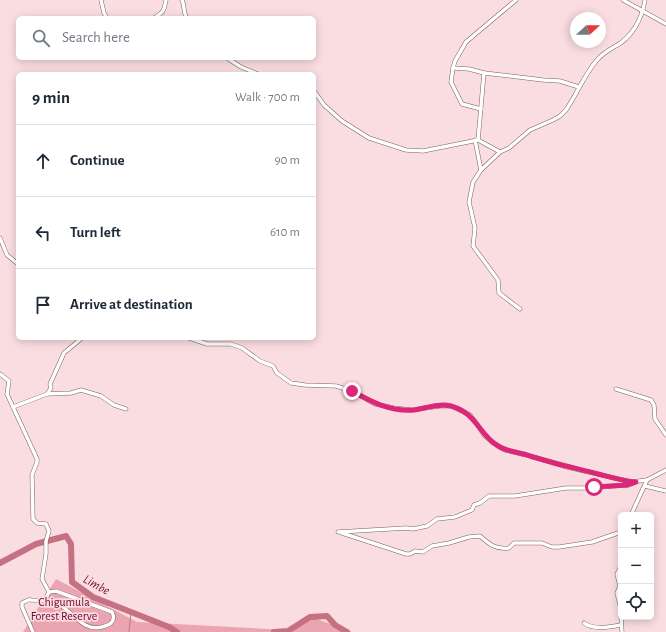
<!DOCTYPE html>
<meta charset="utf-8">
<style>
body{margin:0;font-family:"Alegreya Sans",sans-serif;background:#f2f2f3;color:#1f2937}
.controls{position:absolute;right:12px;bottom:12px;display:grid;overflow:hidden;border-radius:6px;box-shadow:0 2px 10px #0003}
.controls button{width:36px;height:36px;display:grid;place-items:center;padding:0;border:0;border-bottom:1px solid #e0e1e3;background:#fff;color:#1f2937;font:20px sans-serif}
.compass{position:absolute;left:570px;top:12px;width:36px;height:36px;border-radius:50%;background:#fff;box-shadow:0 2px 10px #0003;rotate:69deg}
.stop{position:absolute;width:12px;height:12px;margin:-9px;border:3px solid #db2777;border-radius:50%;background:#fff}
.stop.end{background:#db2777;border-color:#fff;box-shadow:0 1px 4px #0008}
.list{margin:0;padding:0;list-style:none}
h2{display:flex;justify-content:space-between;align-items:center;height:52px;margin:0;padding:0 16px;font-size:17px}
h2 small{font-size:13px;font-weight:400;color:#747a83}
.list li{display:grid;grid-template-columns:26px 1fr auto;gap:12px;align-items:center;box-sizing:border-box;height:72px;padding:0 16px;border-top:1px solid #e0e1e3}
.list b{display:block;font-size:15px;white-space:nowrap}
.list em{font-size:13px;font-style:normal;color:#747a83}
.icon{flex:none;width:22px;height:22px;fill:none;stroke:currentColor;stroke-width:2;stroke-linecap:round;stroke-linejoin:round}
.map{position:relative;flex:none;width:666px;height:632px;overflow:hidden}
.search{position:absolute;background:#fff;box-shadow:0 2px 10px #0003;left:16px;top:16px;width:300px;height:44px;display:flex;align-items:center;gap:10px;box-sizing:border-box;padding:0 14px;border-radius:6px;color:#747a83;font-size:15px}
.panel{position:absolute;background:#fff;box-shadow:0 2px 10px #0003;left:16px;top:72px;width:300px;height:268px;border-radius:6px}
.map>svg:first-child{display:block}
.green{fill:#eaa5b1}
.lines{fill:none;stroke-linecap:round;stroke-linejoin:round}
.stream{stroke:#c67182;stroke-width:1}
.river{stroke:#c67182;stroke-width:6}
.minor-casing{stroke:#7d5e63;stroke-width:4.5}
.minor{stroke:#fff;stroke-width:3.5}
.route{stroke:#db2777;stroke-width:5}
.labels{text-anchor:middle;stroke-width:3.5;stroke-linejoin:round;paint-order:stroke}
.park-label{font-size:12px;fill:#6f032c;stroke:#fadde1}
.water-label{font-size:13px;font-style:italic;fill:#7a1335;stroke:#fadde1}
</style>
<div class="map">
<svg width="666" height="632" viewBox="0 0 666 632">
<rect width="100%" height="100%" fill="#fadde1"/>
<path class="green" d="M56,579l81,43 152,8 20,-14 43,16h-329z"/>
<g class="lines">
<path class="stream" d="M129,632l2,-20"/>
<g class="river">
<path d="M0,563l36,-19 30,-8 5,8 1,38 21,15 76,30 8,5"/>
<path d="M274,632l14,-1 22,-14 17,-1 8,9 12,7"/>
</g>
<g class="minor-casing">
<g id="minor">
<path d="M101,0l3,13 3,5"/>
<path d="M182,0c3,6 1,13 5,18"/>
<path d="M623,0l43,24"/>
<path d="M154,18c10,-6 10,-7 12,-18"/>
<path d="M227,58l14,9 17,7"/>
<path d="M453,68l-2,14 11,22 19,5"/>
<path d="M484,73l59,7 17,1 19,6"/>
<path d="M314,91l10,14 18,16 27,17 37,12 17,1 55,-11 22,12"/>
<path d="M475,140l6,30"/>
<path d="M478,140l6,-67 -15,-4 -16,-1 2,-7 11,-19 50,-42"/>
<path d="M0,238l7,17 11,9"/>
<path d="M520,309l-21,-16 -1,-13 -25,-34 2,-18 -6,-26 4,-20 8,-12 19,-18 9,-4 21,-18 23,-10 7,-4 6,-6c11,-16 18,-35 31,-50 5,-6 10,-9 17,-13 18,-9 28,-28 31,-47"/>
<path d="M189,338l18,6h24l11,4 18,13 13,5 4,7 14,10 14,2 31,1 16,5 23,13 19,4 18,2 28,-4h11l19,9 7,9 7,11 8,7 13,8 25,6 37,11 65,15 15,-2 19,-10"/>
<path d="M0,374l9,7 -2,13 30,65v3l-5,13 1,44 4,4 9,1 3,7 -3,10v13l-4,25 7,13"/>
<path d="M616,389l35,11 3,5 1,14 11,16"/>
<path d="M47,394l24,-1 10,-3 20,6 13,9 12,4"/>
<path d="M13,407l34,-13 4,-6 -1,-4 14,-31 18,-15"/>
<path d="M645,486l21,5"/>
<path d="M631,515l16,-35"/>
<path d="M338,532l68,-4 7,1 14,-3 10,-7 18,-2 12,-5 5,-2 2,-5 6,-2 9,-7h26l51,-8h20l42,-3 8,-3"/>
<path d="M342,533l64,21h4l5,-3 8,1 9,-6 17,-3 20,-6 11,-1c9,8 16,14 29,12l5,-5h28l10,4h7l33,-5 29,-10"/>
<path d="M621,566l-4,8 3,12 -3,7 4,16"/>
<path d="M621,617l1,15"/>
<path d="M584,623c9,7 26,4 37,2"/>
<path d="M33,632l-11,-25v-4c3,-1 6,-4 9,-3 7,0 20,1 27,4 15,7 24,28 44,23 3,-1 7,-2 9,-4 3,-3 3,-7 1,-11l-56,-21 -7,1 -2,4 -1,6"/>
</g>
</g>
<use href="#minor" class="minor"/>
</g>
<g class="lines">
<path class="route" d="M352,391c20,11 38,21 62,19 12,-2 25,-7 37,-4 26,7 27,28 47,40 10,6 21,6 32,10 22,7 45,12 68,18 12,3 25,7 38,8l-8,3 -34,2"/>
</g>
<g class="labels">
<g class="park-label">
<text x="64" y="606">Chigumula<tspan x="64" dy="14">Forest Reserve</tspan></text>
</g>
<g class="water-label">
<text transform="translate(97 584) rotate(29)" y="5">Limbe</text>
</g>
</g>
</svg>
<div class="controls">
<button>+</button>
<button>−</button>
<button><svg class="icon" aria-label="locate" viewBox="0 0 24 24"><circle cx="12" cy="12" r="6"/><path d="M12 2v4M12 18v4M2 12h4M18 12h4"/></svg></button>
</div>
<svg class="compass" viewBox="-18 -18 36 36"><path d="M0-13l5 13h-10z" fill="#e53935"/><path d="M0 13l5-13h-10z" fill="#747a83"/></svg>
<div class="stop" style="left:594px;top:487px"></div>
<div class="stop end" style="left:352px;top:391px"></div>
<div class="search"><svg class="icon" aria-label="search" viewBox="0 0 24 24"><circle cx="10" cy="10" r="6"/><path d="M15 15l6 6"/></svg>Search here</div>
<section class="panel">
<h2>9 min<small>Walk · 700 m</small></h2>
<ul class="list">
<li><svg class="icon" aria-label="ahead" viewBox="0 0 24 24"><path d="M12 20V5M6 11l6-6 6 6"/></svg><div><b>Continue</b></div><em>90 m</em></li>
<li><svg class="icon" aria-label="left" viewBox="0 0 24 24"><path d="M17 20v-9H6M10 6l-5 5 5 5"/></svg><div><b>Turn left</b></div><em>610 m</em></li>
<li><svg class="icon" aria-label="arrive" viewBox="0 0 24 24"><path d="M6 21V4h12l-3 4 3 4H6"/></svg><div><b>Arrive at destination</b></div></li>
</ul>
</section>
</div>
